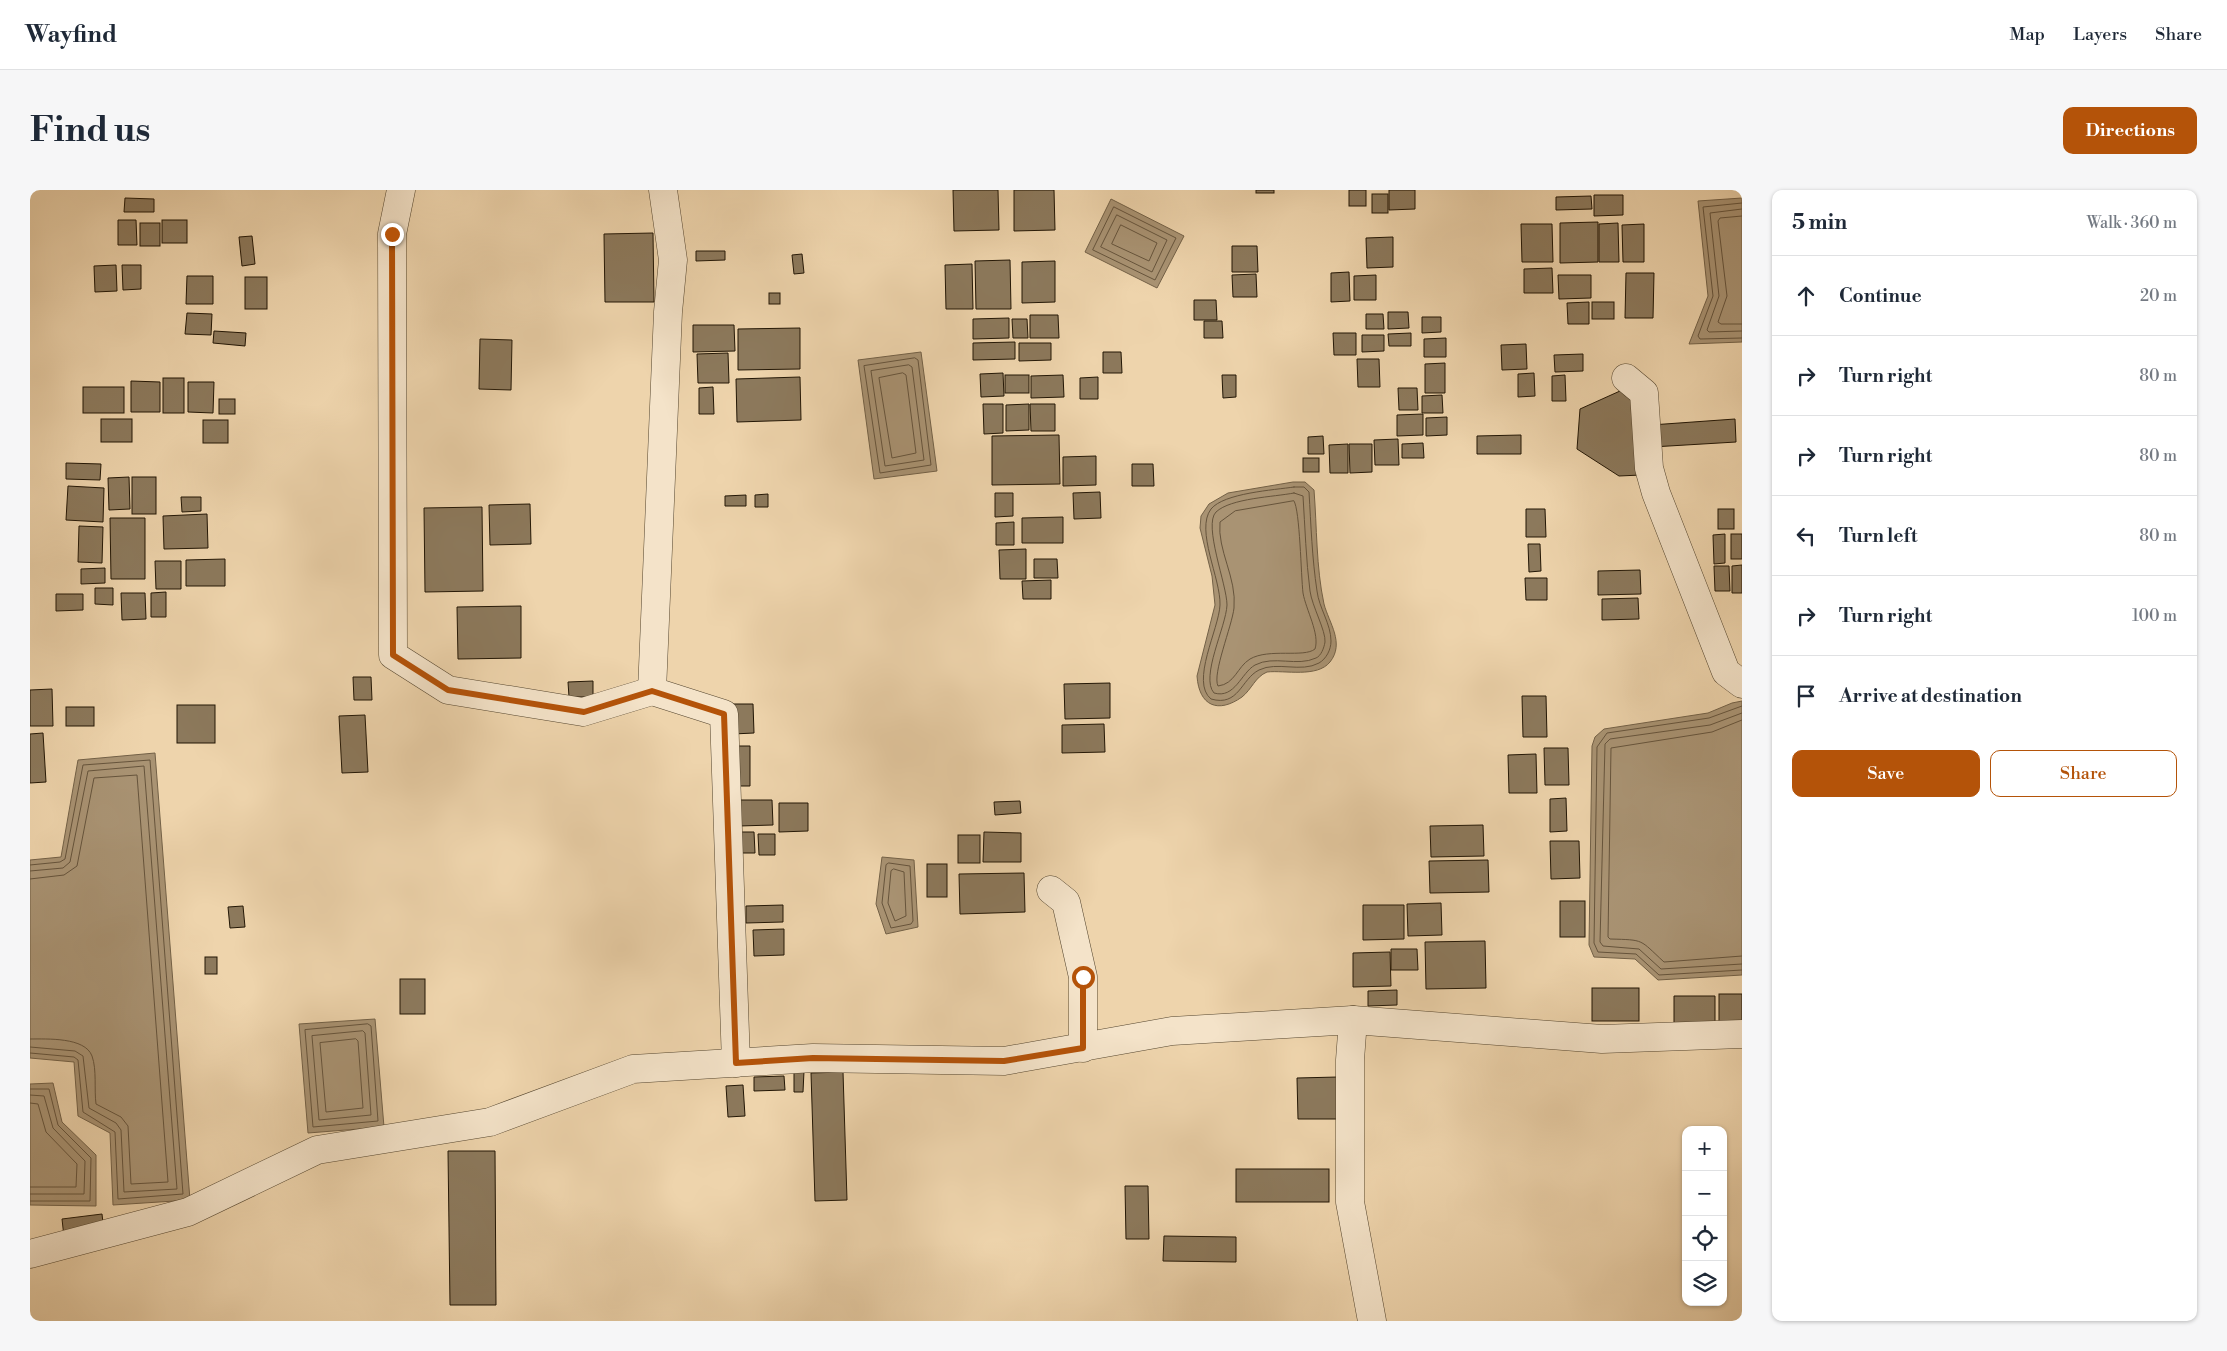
<!DOCTYPE html>
<meta charset="utf-8">
<style>
body{margin:0;font-family:"Libre Bodoni",serif;background:#f6f6f7;color:#1f2937}
.controls{position:absolute;right:15px;bottom:15px;display:grid;overflow:hidden;border-radius:10px;box-shadow:0 1px 4px #0004}
.controls button{width:45px;height:45px;display:grid;place-items:center;padding:0;border:0;border-bottom:1px solid #e0e1e3;background:#fff;color:#1f2937;font:25px sans-serif}
.stop{position:absolute;width:15px;height:15px;margin:-11px;border:4px solid #b45309;border-radius:50%;background:#fff}
.stop.end{background:#b45309;border-color:#fff;box-shadow:0 1px 5px #0008}
.list{margin:0;padding:0;list-style:none}
h2{display:flex;justify-content:space-between;align-items:center;height:65px;margin:0;padding:0 20px;font-size:21px}
h2 small{font-size:16px;font-weight:400;color:#747a83}
.list li{display:grid;grid-template-columns:32px 1fr auto;gap:15px;align-items:center;box-sizing:border-box;height:80px;padding:0 20px;border-top:1px solid #e0e1e3}
.list b{display:block;font-size:19px;white-space:nowrap}
.list em{font-size:16px;font-style:normal;color:#747a83}
.actions{display:flex;gap:10px;padding:15px 20px}
.actions a{flex:1;padding:11px 0;border:1px solid #b45309;border-radius:10px;text-align:center;font-size:18px;color:#b45309}
.actions .main{background:#b45309;color:#fff}
.icon{flex:none;width:28px;height:28px;fill:none;stroke:currentColor;stroke-width:2;stroke-linecap:round;stroke-linejoin:round}
.map{position:relative;flex:none;width:1712px;height:1131px;overflow:hidden;border-radius:10px}
header{display:flex;align-items:center;gap:30px;box-sizing:border-box;height:70px;padding:0 25px;background:#fff;border-bottom:1px solid #e0e1e3}
header strong{font-size:24px}
nav{display:flex;gap:28px;margin-inline-start:auto;font-size:18px}
.intro{display:flex;align-items:center;justify-content:space-between;box-sizing:border-box;height:120px;padding:0 30px}
h1{margin:0;font-size:35px}
.button{padding:12px 22px;border-radius:10px;background:#b45309;color:#fff;font-size:18px;font-weight:700}
main{display:flex;gap:30px;padding:0 30px}
aside{flex:1;background:#fff;border-radius:10px;box-shadow:0 1px 4px #0004}
.map>svg:first-child{display:block}
.water{fill:#a99373;stroke:#736147}
.lines{fill:none;stroke-linecap:round;stroke-linejoin:round}
.shore{stroke:#66543c;stroke-width:1}
.building{fill:#8c795c;stroke:#221605}
.minor-casing{stroke:#55462f;stroke-width:29}
.minor{stroke:#f4e3c9;stroke-width:28}
.route{stroke:#b45309;stroke-width:6}
</style>
<header>
<strong>Wayfind</strong>
<nav><a>Map</a><a>Layers</a><a>Share</a></nav>
</header>
<div class="intro"><h1>Find us</h1><a class="button">Directions</a></div>
<main>
<div class="map">
<svg width="1712" height="1131" viewBox="0 0 1712 1131">
<rect width="100%" height="100%" fill="#eed4ac"/>
<filter id="stains"><feTurbulence type="fractalNoise" baseFrequency=".004" numOctaves="4"/><feColorMatrix values="0 0 0 0 .2 0 0 0 0 .09 0 0 0 0 .02 0 0 0 .5 -.17"/></filter>
<radialGradient id="worn" r=".72"><stop offset=".6" stop-color="#630" stop-opacity="0"/><stop offset="1" stop-color="#630" stop-opacity=".3"/></radialGradient>
<g class="water">
<path d="M1712,8v144l-53,2 19,-48 -10,-95z"/>
<path d="M1081,9l73,37 -27,52 -72,-36z"/>
<path d="M891,162l16,119 -63,8 -16,-119z"/>
<path d="M1263,292h12l9,8c3,37 2,77 10,114 5,19 21,39 6,58 -13,16 -45,8 -63,10 -12,5 -15,17 -25,25 -24,17 -43,9 -45,-21l18,-71 -3,-29 -12,-48 1,-12 8,-12 19,-11z"/>
<path d="M1712,511v274l-84,5 -23,-21 -41,-2 -5,-12 3,-199 3,-9 9,-8 104,-16 24,-10z"/>
<path d="M125,563l35,447 -77,5 -3,-72 -32,-17 -4,-54 -44,-4v-198l31,-3 17,-97z"/>
<path d="M852,667l32,3 4,67 -32,7 -10,-30z"/>
<path d="M345,829l9,108 -76,6 -9,-109z"/>
<path d="M23,893l9,39 34,33v51l-66,-1v-121z"/>
</g>
<g class="lines">
<g class="shore">
<path d="M1712,13l-39,4 10,89 -15,40 2,3 42,-1"/>
<path d="M1084,17l62,31 -21,42 -62,-30z"/>
<path d="M1712,19l-32,4 9,83 -12,34 2,2 33,-1"/>
<path d="M1087,25l50,25 -15,32 -51,-25z"/>
<path d="M1712,26l-22,2 -2,3 9,75 -9,26 3,2h21"/>
<path d="M1091,35l36,18 -8,18 -37,-17z"/>
<path d="M885,168l3,2 13,105 -51,8 -16,-107z"/>
<path d="M879,175l3,2 12,93 -39,6 -14,-95z"/>
<path d="M873,183l3,2 10,78 -24,5 -13,-80z"/>
<path d="M1264,297h10l5,5c2,33 3,66 8,99 2,17 14,33 14,50 0,9 -5,18 -12,22 -18,10 -42,-2 -60,7 -18,9 -20,37 -48,29 -21,-17 8,-70 9,-94 1,-26 -25,-75 -9,-96 13,-16 63,-19 83,-22z"/>
<path d="M1264,303l9,3c2,31 3,64 7,95 2,15 16,40 15,51 -1,6 -4,14 -9,16 -19,9 -42,-3 -61,7 -14,8 -20,34 -41,28 -14,-16 12,-66 13,-88 0,-20 -24,-80 -11,-93 15,-14 58,-15 78,-19z"/>
<path d="M1264,311c6,9 7,75 9,92 3,17 17,41 12,56 -11,9 -46,-1 -65,10 -13,8 -15,25 -32,27 -6,-12 14,-60 16,-78 3,-30 -17,-58 -14,-86l15,-11z"/>
<path d="M1712,516l-33,12 -102,15 -10,14 -3,196 4,9 38,2 23,21 83,-5"/>
<path d="M1712,523l-32,12 -100,14 -5,5 -5,198 3,4 36,3 22,20 81,-5"/>
<path d="M1712,530l-30,12 -101,16 -3,189 2,2c35,1 29,0 54,23l78,-6"/>
<path d="M859,673l21,3 3,55 -2,3 -20,4 -9,-25 4,-38z"/>
<path d="M0,675l30,-3 5,-3 18,-94 67,-5 33,434 -65,5 -3,-67 -32,-20 -5,-52 -4,-3 -44,-4"/>
<path d="M864,679l10,3 2,44 -11,5 -7,-18 3,-32z"/>
<path d="M0,681l33,-3 7,-6 18,-91 56,-5 33,423 -53,3 -3,-62 -5,-7 -27,-15 -6,-52 -8,-5 -45,-4"/>
<path d="M0,689l34,-4 13,-9 17,-88 43,-3 31,407 -37,2 -3,-58 -7,-9 -25,-13c-2,-15 1,-34 -4,-48 -7,-19 -45,-17 -62,-17"/>
<path d="M338,834l3,2 7,95 -65,6 -8,-97z"/>
<path d="M333,841l2,2 6,82 -52,5 -7,-84z"/>
<path d="M326,849l2,2 5,67 -37,4 -6,-69z"/>
<path d="M0,899h19l9,36 33,33 -1,43h-60"/>
<path d="M0,905l14,1 9,32 32,33 -1,33h-54"/>
<path d="M0,913l8,1 8,28 31,32 -1,23h-46"/>
</g>
</g>
<g class="building">
<path d="M923,0h45l1,40 -45,1z"/>
<path d="M984,0h40l1,40 -41,1z"/>
<rect x="1226" y="0" width="18" height="3"/>
<rect x="1319" y="0" width="17" height="16"/>
<path d="M1359,0h26v19l-26,1z"/>
<rect x="1342" y="4" width="16" height="19"/>
<path d="M1564,5h29v20l-29,1z"/>
<path d="M1561,6l1,13 -36,1v-13z"/>
<path d="M95,8l29,1v13h-30z"/>
<path d="M88,30h18l1,25h-19z"/>
<rect x="132" y="30" width="25" height="23"/>
<path d="M1568,32v40l-38,1v-40z"/>
<rect x="110" y="33" width="20" height="23"/>
<path d="M1588,33l1,39h-20v-38z"/>
<path d="M1491,34h31l1,38h-31z"/>
<path d="M1614,34v38h-21l-1,-37z"/>
<path d="M623,43l1,69h-49l-1,-68z"/>
<path d="M222,46l3,28 -13,2 -3,-29z"/>
<path d="M1363,47v30l-26,1 -1,-30z"/>
<path d="M1202,56h25l1,26h-26z"/>
<path d="M666,61h29v9l-29,1z"/>
<path d="M772,64l2,19 -10,1 -2,-19z"/>
<path d="M980,70l1,49h-35l-1,-48z"/>
<path d="M1025,71v41l-33,1v-41z"/>
<path d="M942,74l1,45h-27l-1,-44z"/>
<path d="M86,75l1,26 -22,1 -1,-26z"/>
<path d="M92,75h19v24l-18,1z"/>
<path d="M1522,78l1,25h-29v-24z"/>
<path d="M1319,82l1,29 -19,1v-29z"/>
<path d="M1596,83h28l-1,45h-28z"/>
<path d="M1226,84l1,23h-24l-1,-22z"/>
<path d="M1346,85v25h-22v-24z"/>
<path d="M1528,85h33v23l-32,1z"/>
<path d="M157,86h26v28h-27z"/>
<rect x="215" y="87" width="22" height="32"/>
<rect x="739" y="103" width="11" height="11"/>
<path d="M1164,110h22l1,20h-23z"/>
<path d="M1559,112v22h-21l-1,-21z"/>
<rect x="1562" y="112" width="22" height="17"/>
<path d="M1358,122h20l1,16 -21,1z"/>
<path d="M157,123l25,1 -1,21 -26,-1z"/>
<path d="M1336,124h17l1,15h-18z"/>
<path d="M1000,125h28l1,23h-29z"/>
<path d="M1392,127h19v15l-19,1z"/>
<path d="M979,128v20l-36,1v-20z"/>
<path d="M982,129h15l1,19h-15z"/>
<path d="M1174,131h18l1,17h-19z"/>
<path d="M663,135h41l1,26 -42,1z"/>
<path d="M770,138v41l-62,1v-41z"/>
<path d="M184,141l32,2 -1,13 -32,-3z"/>
<path d="M1303,143h23v22h-22z"/>
<path d="M1381,143v13h-22l-1,-12z"/>
<path d="M1332,145h22v16l-22,1z"/>
<path d="M1416,148v19h-22v-18z"/>
<path d="M450,149l32,1 -1,50 -32,-1z"/>
<path d="M985,152v17l-42,1v-17z"/>
<path d="M989,153h32v17l-32,1z"/>
<path d="M1496,154l1,25 -25,1 -1,-25z"/>
<path d="M1073,162h18l1,21h-19z"/>
<path d="M698,163l1,30h-31l-1,-29z"/>
<path d="M1553,164v17l-28,1 -1,-17z"/>
<path d="M1327,169h22l1,28h-22z"/>
<path d="M1415,173v30h-20v-29z"/>
<path d="M973,183l1,23 -23,1 -1,-23z"/>
<path d="M1504,183l1,23 -17,1v-23z"/>
<rect x="975" y="185" width="24" height="18"/>
<path d="M1033,185l1,22 -33,1v-22z"/>
<path d="M1192,185h14v22l-13,1z"/>
<path d="M1535,185l1,26h-14v-25z"/>
<path d="M770,187l1,43 -64,2 -1,-43z"/>
<path d="M1068,187v22h-18v-21z"/>
<rect x="133" y="188" width="21" height="35"/>
<path d="M101,191l29,1v30h-29z"/>
<path d="M158,192h26l-1,31 -25,-1z"/>
<rect x="53" y="197" width="41" height="26"/>
<path d="M683,197l1,27h-15v-26z"/>
<path d="M1368,198h19l1,22h-19z"/>
<path d="M1590,201l20,17 1,67 -22,1 -42,-27 3,-40z"/>
<path d="M1412,205l1,18h-21v-17z"/>
<rect x="189" y="209" width="16" height="15"/>
<path d="M953,214h20v29l-19,1z"/>
<path d="M999,214v26l-23,1v-26z"/>
<path d="M1000,214h25v27h-24z"/>
<path d="M1393,224v21l-26,1v-21z"/>
<path d="M1417,227v18l-21,1v-18z"/>
<rect x="71" y="229" width="31" height="23"/>
<path d="M1705,229l1,23 -84,5 -1,-22z"/>
<rect x="173" y="230" width="25" height="23"/>
<path d="M1029,245l1,49 -68,1v-49z"/>
<path d="M1491,245v19h-44v-18z"/>
<path d="M1293,246l1,18h-16v-17z"/>
<path d="M1368,249l1,26h-24l-1,-25z"/>
<path d="M1393,253l1,15h-22v-14z"/>
<path d="M1318,254v29h-18l-1,-28z"/>
<path d="M1319,254h23v28l-22,1z"/>
<path d="M1066,266v29l-33,1v-29z"/>
<rect x="1273" y="268" width="16" height="14"/>
<path d="M36,273l35,1 -1,16 -34,-1z"/>
<path d="M1102,274h21l1,22h-22z"/>
<path d="M99,287l1,32 -21,1 -1,-32z"/>
<rect x="102" y="287" width="24" height="37"/>
<path d="M38,296l36,2 -1,34 -37,-2z"/>
<path d="M1070,302l1,26 -27,1 -1,-26z"/>
<path d="M965,303h18v23l-18,1z"/>
<path d="M738,304v13h-13v-12z"/>
<path d="M716,305v11h-21v-10z"/>
<path d="M151,307h20v14l-19,1z"/>
<path d="M500,314l1,40 -41,1 -1,-40z"/>
<path d="M452,317l1,84 -58,1 -1,-84z"/>
<path d="M1496,319h19l1,28h-20z"/>
<rect x="1688" y="319" width="16" height="20"/>
<path d="M177,324l1,34 -44,1 -1,-33z"/>
<path d="M1033,327v26h-41v-25z"/>
<path d="M80,328h35v61h-34z"/>
<path d="M984,332v23h-18v-22z"/>
<path d="M49,336l24,1 -1,36 -24,-1z"/>
<path d="M1695,344v29l-11,1 -1,-29z"/>
<rect x="1701" y="344" width="11" height="25"/>
<path d="M1498,354h12l1,27 -12,1z"/>
<path d="M996,359v30h-26l-1,-29z"/>
<path d="M195,369v27h-39v-26z"/>
<path d="M1004,369h23l1,19h-24z"/>
<path d="M125,371h26v28h-25z"/>
<path d="M1712,375v28h-10v-27z"/>
<path d="M1684,376h15l1,25h-15z"/>
<path d="M75,378v15l-24,1v-15z"/>
<path d="M1610,380l1,24 -43,1v-24z"/>
<path d="M1495,388h22v22h-21z"/>
<path d="M1021,390v19h-28l-1,-18z"/>
<path d="M65,398h18v17l-18,-1z"/>
<path d="M136,402v25h-15v-24z"/>
<path d="M91,403h24l1,26 -24,1z"/>
<path d="M26,404h27v16l-27,1z"/>
<path d="M1608,408l1,21 -37,1v-21z"/>
<path d="M491,416v52l-63,1 -1,-52z"/>
<path d="M323,487h18l1,23h-18z"/>
<path d="M563,491v16h-24l-1,-15z"/>
<path d="M1080,493v35l-45,1 -1,-35z"/>
<path d="M22,499l1,37h-23v-36z"/>
<path d="M1492,506h24l1,41h-24z"/>
<path d="M702,514h21l1,29 -21,1z"/>
<rect x="147" y="515" width="38" height="38"/>
<rect x="36" y="517" width="28" height="19"/>
<path d="M335,525l3,57 -26,1 -3,-57z"/>
<path d="M1074,534l1,28 -43,1v-28z"/>
<path d="M13,543l3,49 -16,1v-49z"/>
<path d="M704,556h16v40h-15z"/>
<path d="M1514,558h24l1,37h-24z"/>
<path d="M1506,564l1,39h-28l-1,-38z"/>
<path d="M1536,608l1,33 -17,1v-33z"/>
<path d="M708,610h34l1,25 -34,1z"/>
<path d="M990,611l1,12 -26,2 -1,-13z"/>
<path d="M749,613h29v28l-29,1z"/>
<path d="M1453,635l1,31 -53,1 -1,-31z"/>
<path d="M710,642h14l1,21h-14z"/>
<path d="M954,642l37,1v29h-38z"/>
<path d="M728,644h17v21h-16z"/>
<rect x="928" y="645" width="22" height="28"/>
<path d="M1520,651h29l1,37 -29,1z"/>
<path d="M1458,670l1,32 -59,1 -1,-32z"/>
<rect x="897" y="674" width="20" height="33"/>
<path d="M994,683l1,39 -65,2 -1,-40z"/>
<rect x="1530" y="711" width="25" height="36"/>
<path d="M1411,713l1,32 -34,1 -1,-32z"/>
<path d="M753,715v17l-37,1v-17z"/>
<path d="M1333,715h41v34l-41,1z"/>
<path d="M213,716l2,21 -15,1 -2,-21z"/>
<path d="M754,739v26l-30,1 -1,-26z"/>
<path d="M1455,751l1,47 -60,1 -1,-47z"/>
<path d="M1361,759h26l1,21h-27z"/>
<path d="M1360,762l1,34 -38,1v-34z"/>
<rect x="175" y="767" width="12" height="17"/>
<rect x="370" y="789" width="25" height="35"/>
<rect x="1562" y="798" width="47" height="33"/>
<path d="M1367,800v15l-29,1v-15z"/>
<rect x="1689" y="804" width="23" height="34"/>
<path d="M1644,806h41v35l-41,1z"/>
<path d="M764,881h10l-1,21h-9z"/>
<path d="M813,882l4,128 -32,1 -4,-128z"/>
<path d="M754,886l1,14 -31,1v-14z"/>
<path d="M1308,887v42h-40l-1,-41z"/>
<path d="M713,895l2,31 -17,1 -2,-31z"/>
<path d="M418,961h47l1,154h-46z"/>
<rect x="1206" y="979" width="93" height="33"/>
<path d="M1095,996h23l1,53h-23z"/>
<path d="M72,1024l2,18 -40,5 -2,-18z"/>
<path d="M1134,1046l72,1v25l-73,-1z"/>
</g>
<g class="lines">
<g class="minor-casing">
<g id="minor">
<path d="M371,0l-9,44 1,421 55,35 135,22 69,-21"/>
<path d="M633,0l10,70 -5,52 -16,379 72,23 12,349"/>
<path d="M1596,188l18,15 5,75 7,25 70,179 16,12"/>
<path d="M1021,700l15,12 17,75v71"/>
<path d="M1323,830l-3,40v142l22,119"/>
<path d="M0,1064l158,-42 129,-62 173,-28 143,-53 180,-11 191,3 168,-30 181,-11 249,19 140,-5"/>
</g>
</g>
<use href="#minor" class="minor"/>
</g>
<g class="lines">
<path class="route" d="M362,44l1,421 55,35 136,22 68,-21 72,23 12,349 77,-5 191,3 79,-13v-71"/>
</g>
<rect width="100%" height="100%" filter="url(#stains)"/>
<rect width="100%" height="100%" fill="url(#worn)"/>
</svg>
<div class="controls">
<button>+</button>
<button>−</button>
<button><svg class="icon" aria-label="locate" viewBox="0 0 24 24"><circle cx="12" cy="12" r="6"/><path d="M12 2v4M12 18v4M2 12h4M18 12h4"/></svg></button>
<button><svg class="icon" aria-label="layers" viewBox="0 0 24 24"><path d="M12 4l9 5-9 5-9-5zM3 14l9 5 9-5"/></svg></button>
</div>
<div class="stop" style="left:1053px;top:787px"></div>
<div class="stop end" style="left:362px;top:44px"></div>
</div>
<aside>
<h2>5 min<small>Walk · 360 m</small></h2>
<ul class="list">
<li><svg class="icon" aria-label="ahead" viewBox="0 0 24 24"><path d="M12 20V5M6 11l6-6 6 6"/></svg><div><b>Continue</b></div><em>20 m</em></li>
<li><svg class="icon" aria-label="right" viewBox="0 0 24 24"><path d="M7 20v-9h11M14 6l5 5-5 5"/></svg><div><b>Turn right</b></div><em>80 m</em></li>
<li><svg class="icon" aria-label="right" viewBox="0 0 24 24"><path d="M7 20v-9h11M14 6l5 5-5 5"/></svg><div><b>Turn right</b></div><em>80 m</em></li>
<li><svg class="icon" aria-label="left" viewBox="0 0 24 24"><path d="M17 20v-9H6M10 6l-5 5 5 5"/></svg><div><b>Turn left</b></div><em>80 m</em></li>
<li><svg class="icon" aria-label="right" viewBox="0 0 24 24"><path d="M7 20v-9h11M14 6l5 5-5 5"/></svg><div><b>Turn right</b></div><em>100 m</em></li>
<li><svg class="icon" aria-label="arrive" viewBox="0 0 24 24"><path d="M6 21V4h12l-3 4 3 4H6"/></svg><div><b>Arrive at destination</b></div></li>
</ul>
<div class="actions"><a class="main">Save</a><a>Share</a></div>
</aside>
</main>
